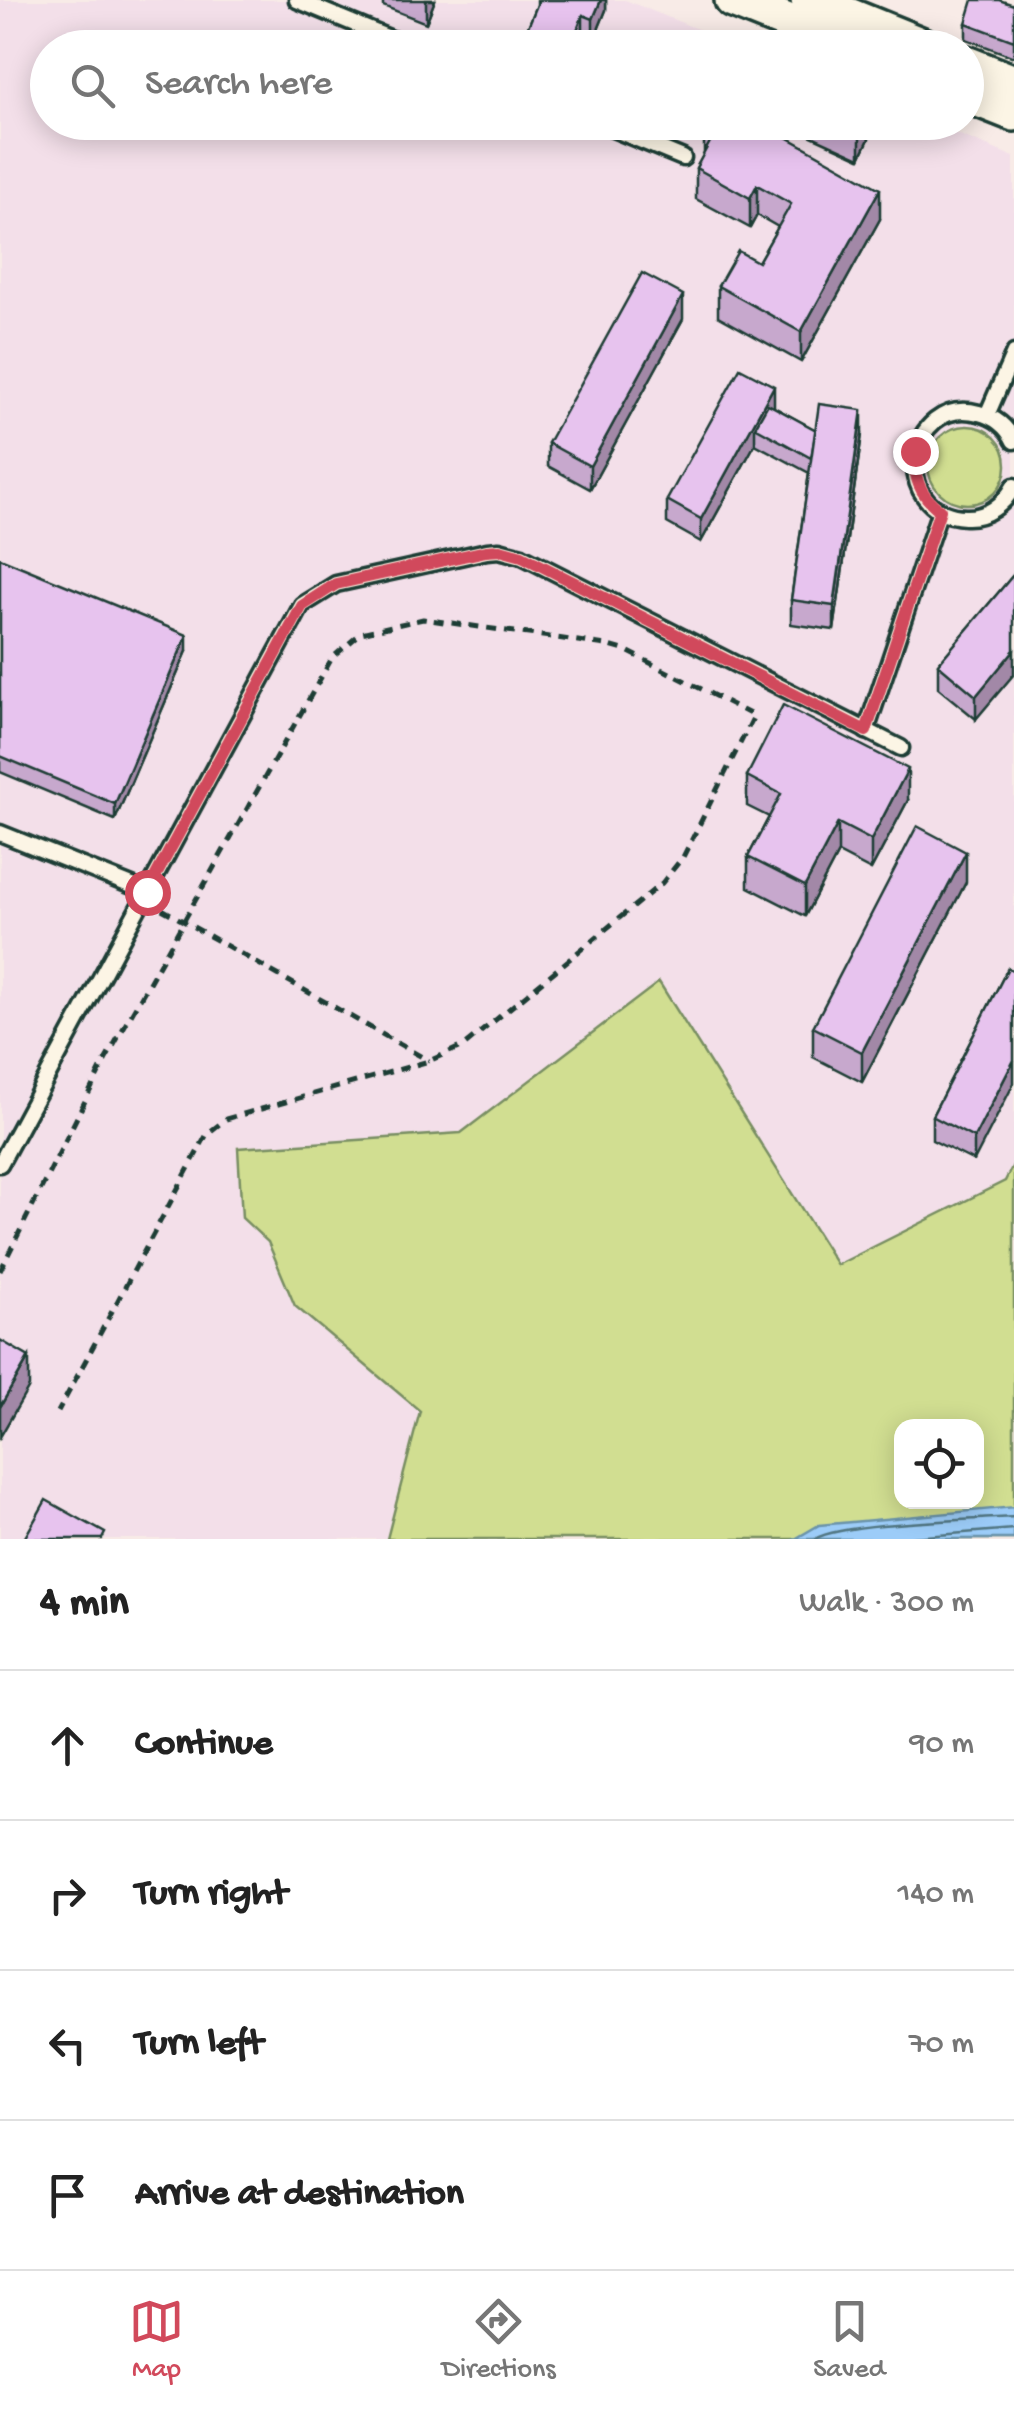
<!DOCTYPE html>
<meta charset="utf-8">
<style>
body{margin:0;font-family:"Gochi Hand",sans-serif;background:#f2f2f2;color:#222}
.controls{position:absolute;right:30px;bottom:30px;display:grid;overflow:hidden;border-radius:20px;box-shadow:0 5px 25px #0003}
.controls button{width:90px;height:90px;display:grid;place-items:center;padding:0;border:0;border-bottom:2px solid #e0e0e0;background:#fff;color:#222;font:50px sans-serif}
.stop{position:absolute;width:30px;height:30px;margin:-22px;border:8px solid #d1495b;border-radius:50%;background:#fff}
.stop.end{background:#d1495b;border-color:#fff;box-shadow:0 2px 10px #0008}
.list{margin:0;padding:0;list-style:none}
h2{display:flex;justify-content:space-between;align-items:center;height:130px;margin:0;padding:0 40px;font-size:42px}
h2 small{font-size:32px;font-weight:400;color:#767676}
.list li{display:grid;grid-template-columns:65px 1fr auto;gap:30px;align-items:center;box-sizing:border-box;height:150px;padding:0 40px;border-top:2px solid #e0e0e0}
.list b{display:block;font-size:38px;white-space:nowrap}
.list em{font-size:32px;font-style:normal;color:#767676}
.icon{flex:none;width:55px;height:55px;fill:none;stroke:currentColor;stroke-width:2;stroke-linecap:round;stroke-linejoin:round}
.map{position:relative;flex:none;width:1014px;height:1539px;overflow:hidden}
.search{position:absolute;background:#fff;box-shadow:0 5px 25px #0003;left:30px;right:30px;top:30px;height:110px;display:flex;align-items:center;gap:25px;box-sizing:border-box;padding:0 35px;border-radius:55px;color:#767676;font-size:38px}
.sheet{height:730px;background:#fff}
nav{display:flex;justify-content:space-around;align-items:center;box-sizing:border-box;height:140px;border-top:2px solid #e0e0e0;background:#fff;font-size:28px;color:#767676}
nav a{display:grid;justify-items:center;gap:5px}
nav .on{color:#d1495b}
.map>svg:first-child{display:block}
.built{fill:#f3dfe9}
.green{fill:#d1de91;stroke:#788e62;stroke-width:2.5;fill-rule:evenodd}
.water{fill:#9cccf8;stroke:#6a93aa;stroke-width:2.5}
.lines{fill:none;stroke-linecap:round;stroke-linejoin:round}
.shore{stroke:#517682;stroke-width:2.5}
.service-casing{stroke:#1f3d34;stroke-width:21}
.tertiary-casing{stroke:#1f3d34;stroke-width:42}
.path{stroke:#1f3d34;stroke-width:5;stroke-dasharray:10 8;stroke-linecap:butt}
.service{stroke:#fcf5e5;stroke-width:14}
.tertiary{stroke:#fcf5e5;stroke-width:35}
.wall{fill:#c7a8cd;stroke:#1f3d34;stroke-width:2.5}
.shaded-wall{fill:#a288a7;stroke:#1f3d34;stroke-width:2.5}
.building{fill:#e7c3ee;stroke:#1f3d34;stroke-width:2.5}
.route{stroke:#d1495b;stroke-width:12}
</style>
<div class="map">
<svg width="1014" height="1539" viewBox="0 0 1014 1539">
<rect width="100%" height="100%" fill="#f8ebe7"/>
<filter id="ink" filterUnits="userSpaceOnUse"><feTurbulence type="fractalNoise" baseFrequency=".01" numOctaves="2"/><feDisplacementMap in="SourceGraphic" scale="20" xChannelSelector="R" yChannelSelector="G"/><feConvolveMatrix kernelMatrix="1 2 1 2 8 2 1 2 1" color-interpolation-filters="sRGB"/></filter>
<g filter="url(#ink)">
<path class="built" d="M0,0h625l117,47 -694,1v74h880l86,35v1006l-8,18 -169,84 -178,-283 -198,151 -223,15 48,110 9,48 125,105 -33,128h-387z"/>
<g class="green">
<circle cx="967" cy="465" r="39"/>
<path d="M659,982l178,283 168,-84 9,-18v376h-627l33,-128 -125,-105 -27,-64 -26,-24 -4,-70 223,-15zM902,1426h74v76h-74z"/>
</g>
<path class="water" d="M1014,1507v32h-219l24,-14z"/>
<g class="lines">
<g class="shore">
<path d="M815,1539c29,-17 158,-19 199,-22"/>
<path d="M888,1539l126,-10"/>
</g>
<g class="service-casing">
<g id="service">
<path d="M297,0l116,48"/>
<path d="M596,122l87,36"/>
<path d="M987,415l27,-62"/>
<path d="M1014,441c-7,-14 -19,-24 -35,-28 -73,-19 -91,101 -14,104 21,1 39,-12 49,-31"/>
<path d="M866,731l74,-221"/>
<path d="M0,833l147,59"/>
<path d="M0,1164l302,-559 34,-21 151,-33 12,-1 23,6 379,192"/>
</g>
</g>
<g class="tertiary-casing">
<g id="tertiary">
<path d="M733,0l120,48"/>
<path d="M809,0l118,48"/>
<path d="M966,64l48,19"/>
<path d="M966,94l48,19"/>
</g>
</g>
<g class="path">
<path d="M162,909l267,152"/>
<path d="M0,1271l106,-212 226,-401 29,-25 62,-14 183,26 21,6 127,65 -71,141 -21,26 -197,162 -36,16 -203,58 -19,15 -149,278"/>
</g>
<use href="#service" class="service"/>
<use href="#tertiary" class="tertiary"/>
</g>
<g class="wall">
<path d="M383,0h52l-9,23 -43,-17z"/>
<path d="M537,0h69v10l-13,32 -10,-4 -4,10h-56v-9l14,-34z"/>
<path d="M1014,5v52l-48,-18v-16z"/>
<path d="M781,122h94v4l-15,32z"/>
<path d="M704,138l176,81 -79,143 -83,-46v-30l40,-24 20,-35 -21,-12 -7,13 -54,-29v-31l8,-14z"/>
<path d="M683,319l-93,170 -42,-23v-23z"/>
<path d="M774,407l42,23 46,4 -28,196 -43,-6v-24l18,-127 -54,-29 -54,98 -34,-19v-23z"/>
<path d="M0,558l187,93 -72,169 -115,-48z"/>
<path d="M1014,574l-38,145 -38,-31v-24z"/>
<path d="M747,776l161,24 -37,70 -33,-17 -33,63 -57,-29v-30l21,-40 -22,-11z"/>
<path d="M966,882l-104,200 -49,-25v-30z"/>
<path d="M1008,968l-34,193 -42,-21v-24z"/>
</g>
<g class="shaded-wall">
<path d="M426,0h9l-9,23z"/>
<path d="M601,0h5v10l-13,32v-23z"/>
<path d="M583,15v23l-4,10h-9z"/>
<path d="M866,122h9v4l-15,32v-24z"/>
<path d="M757,185v30l-7,13v-30z"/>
<path d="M880,189v30l-79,143v-30z"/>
<path d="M683,295v24l-93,170v-23z"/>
<path d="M774,386v24l-19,17v17l-54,98v-23z"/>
<path d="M862,410v24l-28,196v-24z"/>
<path d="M187,635v16l-72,169v-16z"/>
<path d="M1014,650v24l-38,45v-23z"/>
<path d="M908,769v31l-37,70v-30z"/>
<path d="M838,823v30l-33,63v-30z"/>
<path d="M966,852v30l-104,200v-30z"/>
<path d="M1014,1060v23l-40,78v-23z"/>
<path d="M29,1357v30l-29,50v-30z"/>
</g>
<g class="building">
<path d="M539,0h62l-8,19 -10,-4 -13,33h-25l-22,-9z"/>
<path d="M973,0h26l15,5v36l-48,-18z"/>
<path d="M712,122h48l120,67 -79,143 -83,-46 20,-35 20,11 33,-58 -34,-19 -7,13 -54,-30 14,-26 -6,-4z"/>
<path d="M834,122h32l-6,12z"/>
<path d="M642,273l41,22 -93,171 -42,-23z"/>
<path d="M740,368l34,18 -73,133 -34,-19z"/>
<path d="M768,404l48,26 -5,28 -56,-31z"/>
<path d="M819,404l43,6 -28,196 -43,-6z"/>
<path d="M0,558l187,77 -72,169 -115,-48z"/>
<path d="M1014,574v76l-38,46 -38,-32z"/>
<path d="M783,705l125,64 -37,71 -33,-17 -33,63 -57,-29 33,-63 -34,-18z"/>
<path d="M917,826l49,26 -104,200 -49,-25z"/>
<path d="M1008,968l6,3v89l-40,78 -42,-22z"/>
<path d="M0,1340l29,17 -29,50z"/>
<path d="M46,1500l59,33 -3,6h-78z"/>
</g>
</g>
<g class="lines" filter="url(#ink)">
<path class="route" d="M147,892l155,-286 34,-22 150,-33 14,-1 22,6 344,175 74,-221c-21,-15 -27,-34 -25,-59"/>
</g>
</svg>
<div class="controls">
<button><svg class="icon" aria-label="locate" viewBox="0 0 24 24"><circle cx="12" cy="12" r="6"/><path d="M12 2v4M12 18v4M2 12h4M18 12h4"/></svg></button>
</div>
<div class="stop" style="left:147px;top:892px"></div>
<div class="stop end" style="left:915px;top:451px"></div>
<div class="search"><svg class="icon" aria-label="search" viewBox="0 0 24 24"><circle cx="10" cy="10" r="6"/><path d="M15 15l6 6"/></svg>Search here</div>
</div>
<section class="sheet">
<h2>4 min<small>Walk · 300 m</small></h2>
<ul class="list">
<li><svg class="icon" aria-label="ahead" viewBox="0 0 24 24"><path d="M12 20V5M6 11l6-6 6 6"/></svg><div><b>Continue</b></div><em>90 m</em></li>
<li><svg class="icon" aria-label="right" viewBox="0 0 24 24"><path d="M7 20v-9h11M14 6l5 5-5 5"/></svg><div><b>Turn right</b></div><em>140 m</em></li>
<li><svg class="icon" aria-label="left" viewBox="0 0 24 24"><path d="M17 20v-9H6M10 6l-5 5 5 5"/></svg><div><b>Turn left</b></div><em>70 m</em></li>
<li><svg class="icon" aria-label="arrive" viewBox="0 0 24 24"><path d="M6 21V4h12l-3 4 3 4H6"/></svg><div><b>Arrive at destination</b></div></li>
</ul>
</section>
<nav>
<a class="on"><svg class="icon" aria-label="map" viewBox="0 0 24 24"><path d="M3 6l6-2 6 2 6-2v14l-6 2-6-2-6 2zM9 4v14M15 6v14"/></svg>Map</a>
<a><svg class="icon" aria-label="directions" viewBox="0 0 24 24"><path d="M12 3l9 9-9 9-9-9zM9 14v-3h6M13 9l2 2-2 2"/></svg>Directions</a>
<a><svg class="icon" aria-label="saved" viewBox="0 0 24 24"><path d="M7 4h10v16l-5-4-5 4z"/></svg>Saved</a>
</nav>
